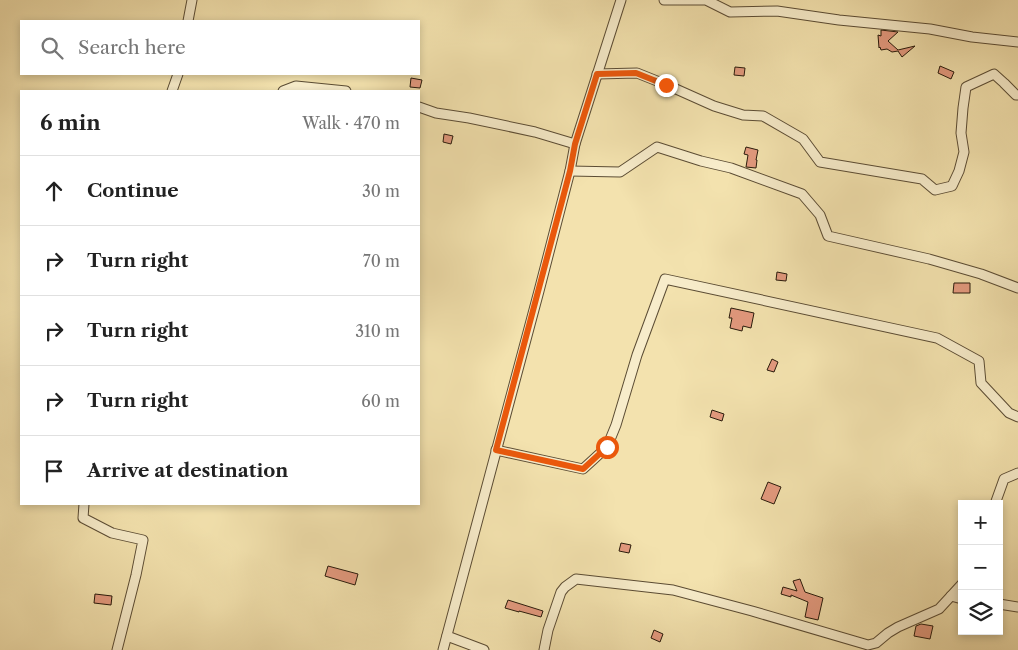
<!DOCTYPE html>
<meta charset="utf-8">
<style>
body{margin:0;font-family:"Libre Caslon Text",serif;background:#f6f6f6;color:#222}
.controls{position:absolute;right:15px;bottom:15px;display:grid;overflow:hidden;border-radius:0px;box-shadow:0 2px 8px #0003}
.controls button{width:45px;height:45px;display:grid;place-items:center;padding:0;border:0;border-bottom:1px solid #e0e0e0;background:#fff;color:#222;font:25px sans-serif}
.stop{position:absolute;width:15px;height:15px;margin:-11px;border:4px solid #ea580c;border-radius:50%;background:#fff}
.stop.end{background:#ea580c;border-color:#fff;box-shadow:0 1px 5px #0008}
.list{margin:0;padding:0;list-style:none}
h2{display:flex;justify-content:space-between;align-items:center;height:65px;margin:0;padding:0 20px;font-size:21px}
h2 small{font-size:16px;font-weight:400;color:#767676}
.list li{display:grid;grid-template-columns:32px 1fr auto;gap:15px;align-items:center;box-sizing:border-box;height:70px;padding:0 20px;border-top:1px solid #e0e0e0}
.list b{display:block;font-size:19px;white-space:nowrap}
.list em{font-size:16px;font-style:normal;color:#767676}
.icon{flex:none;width:28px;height:28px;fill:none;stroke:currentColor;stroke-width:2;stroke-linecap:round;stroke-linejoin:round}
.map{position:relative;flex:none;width:1018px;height:650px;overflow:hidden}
.search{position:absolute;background:#fff;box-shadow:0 2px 8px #0003;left:20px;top:20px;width:400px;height:55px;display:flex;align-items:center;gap:12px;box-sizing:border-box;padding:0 18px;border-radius:0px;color:#767676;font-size:19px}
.panel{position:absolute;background:#fff;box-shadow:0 2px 8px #0003;left:20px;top:90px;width:400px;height:415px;border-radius:0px}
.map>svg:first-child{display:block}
.building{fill:#e49a7f;stroke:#281a0b}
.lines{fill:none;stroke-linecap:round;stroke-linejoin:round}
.minor-casing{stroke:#5b4c34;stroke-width:11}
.minor{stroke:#f7ecca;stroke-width:9}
.route{stroke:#ea580c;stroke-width:6}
</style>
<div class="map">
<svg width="1018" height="650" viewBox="0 0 1018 650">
<rect width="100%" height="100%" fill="#f3e2ae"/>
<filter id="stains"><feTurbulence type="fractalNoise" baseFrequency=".004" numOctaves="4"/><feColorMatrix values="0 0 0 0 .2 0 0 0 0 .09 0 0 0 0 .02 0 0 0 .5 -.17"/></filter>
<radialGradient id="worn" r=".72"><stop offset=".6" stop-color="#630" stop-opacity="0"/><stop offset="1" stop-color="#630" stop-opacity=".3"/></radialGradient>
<g class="building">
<path d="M881,30l17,2 -10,9 10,9 17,-4 -13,11 -4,-6 -6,1 -5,-3 -6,1 -1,-3 -1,1 -1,-13 3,1z"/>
<path d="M940,66l14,6 -3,7 -13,-6z"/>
<path d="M735,67l10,1 -1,8 -10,-1z"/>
<path d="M411,78l11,2 -2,8 -10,-1z"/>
<path d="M444,134l9,2 -2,8 -8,-2z"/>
<path d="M746,147l12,3 -2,10h1l-1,8 -10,-1 2,-12 -4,-1z"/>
<path d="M777,272l10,2 -1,7 -10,-1z"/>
<path d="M954,283h16v10h-17z"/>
<path d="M731,308l23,5 -3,15 -8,-2 -1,5 -12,-3 2,-10h-3z"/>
<path d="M772,359l6,3 -4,10 -7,-2z"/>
<path d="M712,410l12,4 -2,7 -12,-4z"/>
<path d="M768,482l13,5 -7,17 -13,-5z"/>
<path d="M621,543l10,2 -2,8 -10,-2z"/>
<path d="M328,566l30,8 -3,11 -30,-9z"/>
<path d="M800,579l5,13 18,6 -5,22 -13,-3 3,-15 -17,-7v2l-10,-3 2,-7 14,4 -4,-10z"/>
<path d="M95,594l17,2 -1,9 -17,-2z"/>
<path d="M508,600l35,11 -2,6 -22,-6v1l-14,-4z"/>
<path d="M921,624l12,2 -3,13 -16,-3 2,-10z"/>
<path d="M654,630l9,4 -3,8 -9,-4z"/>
</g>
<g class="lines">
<g class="minor-casing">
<g id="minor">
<path d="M664,0h42l24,12 47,-1 62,9 91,9 42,8 46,5"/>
<path d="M188,21l4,-21"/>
<path d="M597,74l40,-1 30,12 47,21 29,9 20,1 40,23 17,23 102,17 13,11 17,-4 7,-15 5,-19 -3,-19 2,-25 3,-21 28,-13 10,9 12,12h2"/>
<path d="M172,91l6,-17"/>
<path d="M283,91l13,-5 50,5"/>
<path d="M419,107l17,6 33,5 66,14 40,12"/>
<path d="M570,171l50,1 37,-25 44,14 30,7 71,26 18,21 8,21 101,23 52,15 37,14"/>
<path d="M496,450l87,19 24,-22 9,-22 21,-70 28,-76 272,59 42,23 2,22 28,30 9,4"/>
<path d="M84,504l-1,14 29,15 31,7 -7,35 -19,75"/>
<path d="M995,504l9,-25 14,-6"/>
<path d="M951,596l11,-12"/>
<path d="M999,604l19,3"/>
<path d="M447,636l37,14"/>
<path d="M443,650l96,-359 31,-120 5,-27 46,-144"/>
<path d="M544,650l4,-20 13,-38 4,-5 11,-8 97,11 79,21 116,34 8,-2 12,-10 10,-6 41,-18 12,-13 11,3"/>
</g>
</g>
<use href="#minor" class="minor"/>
</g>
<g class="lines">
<path class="route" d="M607,447l-24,22 -87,-19 74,-279 5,-27 22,-70 39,-1 30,12"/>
</g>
<rect width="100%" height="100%" filter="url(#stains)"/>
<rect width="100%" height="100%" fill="url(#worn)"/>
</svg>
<div class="controls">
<button>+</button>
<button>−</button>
<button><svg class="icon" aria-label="layers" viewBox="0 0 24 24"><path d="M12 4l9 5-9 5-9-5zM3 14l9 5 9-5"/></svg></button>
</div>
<div class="stop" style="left:607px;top:447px"></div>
<div class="stop end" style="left:666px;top:85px"></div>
<div class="search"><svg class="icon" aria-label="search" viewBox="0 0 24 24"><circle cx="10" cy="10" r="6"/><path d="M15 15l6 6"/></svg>Search here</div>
<section class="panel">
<h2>6 min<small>Walk · 470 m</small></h2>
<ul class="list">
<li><svg class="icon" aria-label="ahead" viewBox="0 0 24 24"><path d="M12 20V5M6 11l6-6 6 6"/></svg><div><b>Continue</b></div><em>30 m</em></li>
<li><svg class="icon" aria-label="right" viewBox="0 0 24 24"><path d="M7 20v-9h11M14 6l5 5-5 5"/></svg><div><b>Turn right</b></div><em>70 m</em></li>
<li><svg class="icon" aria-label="right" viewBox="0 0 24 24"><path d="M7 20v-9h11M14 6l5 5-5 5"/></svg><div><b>Turn right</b></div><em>310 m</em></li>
<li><svg class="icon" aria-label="right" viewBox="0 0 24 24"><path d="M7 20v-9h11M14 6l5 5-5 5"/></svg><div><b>Turn right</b></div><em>60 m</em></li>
<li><svg class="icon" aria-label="arrive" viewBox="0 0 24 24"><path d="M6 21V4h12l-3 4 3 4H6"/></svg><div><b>Arrive at destination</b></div></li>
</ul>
</section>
</div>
